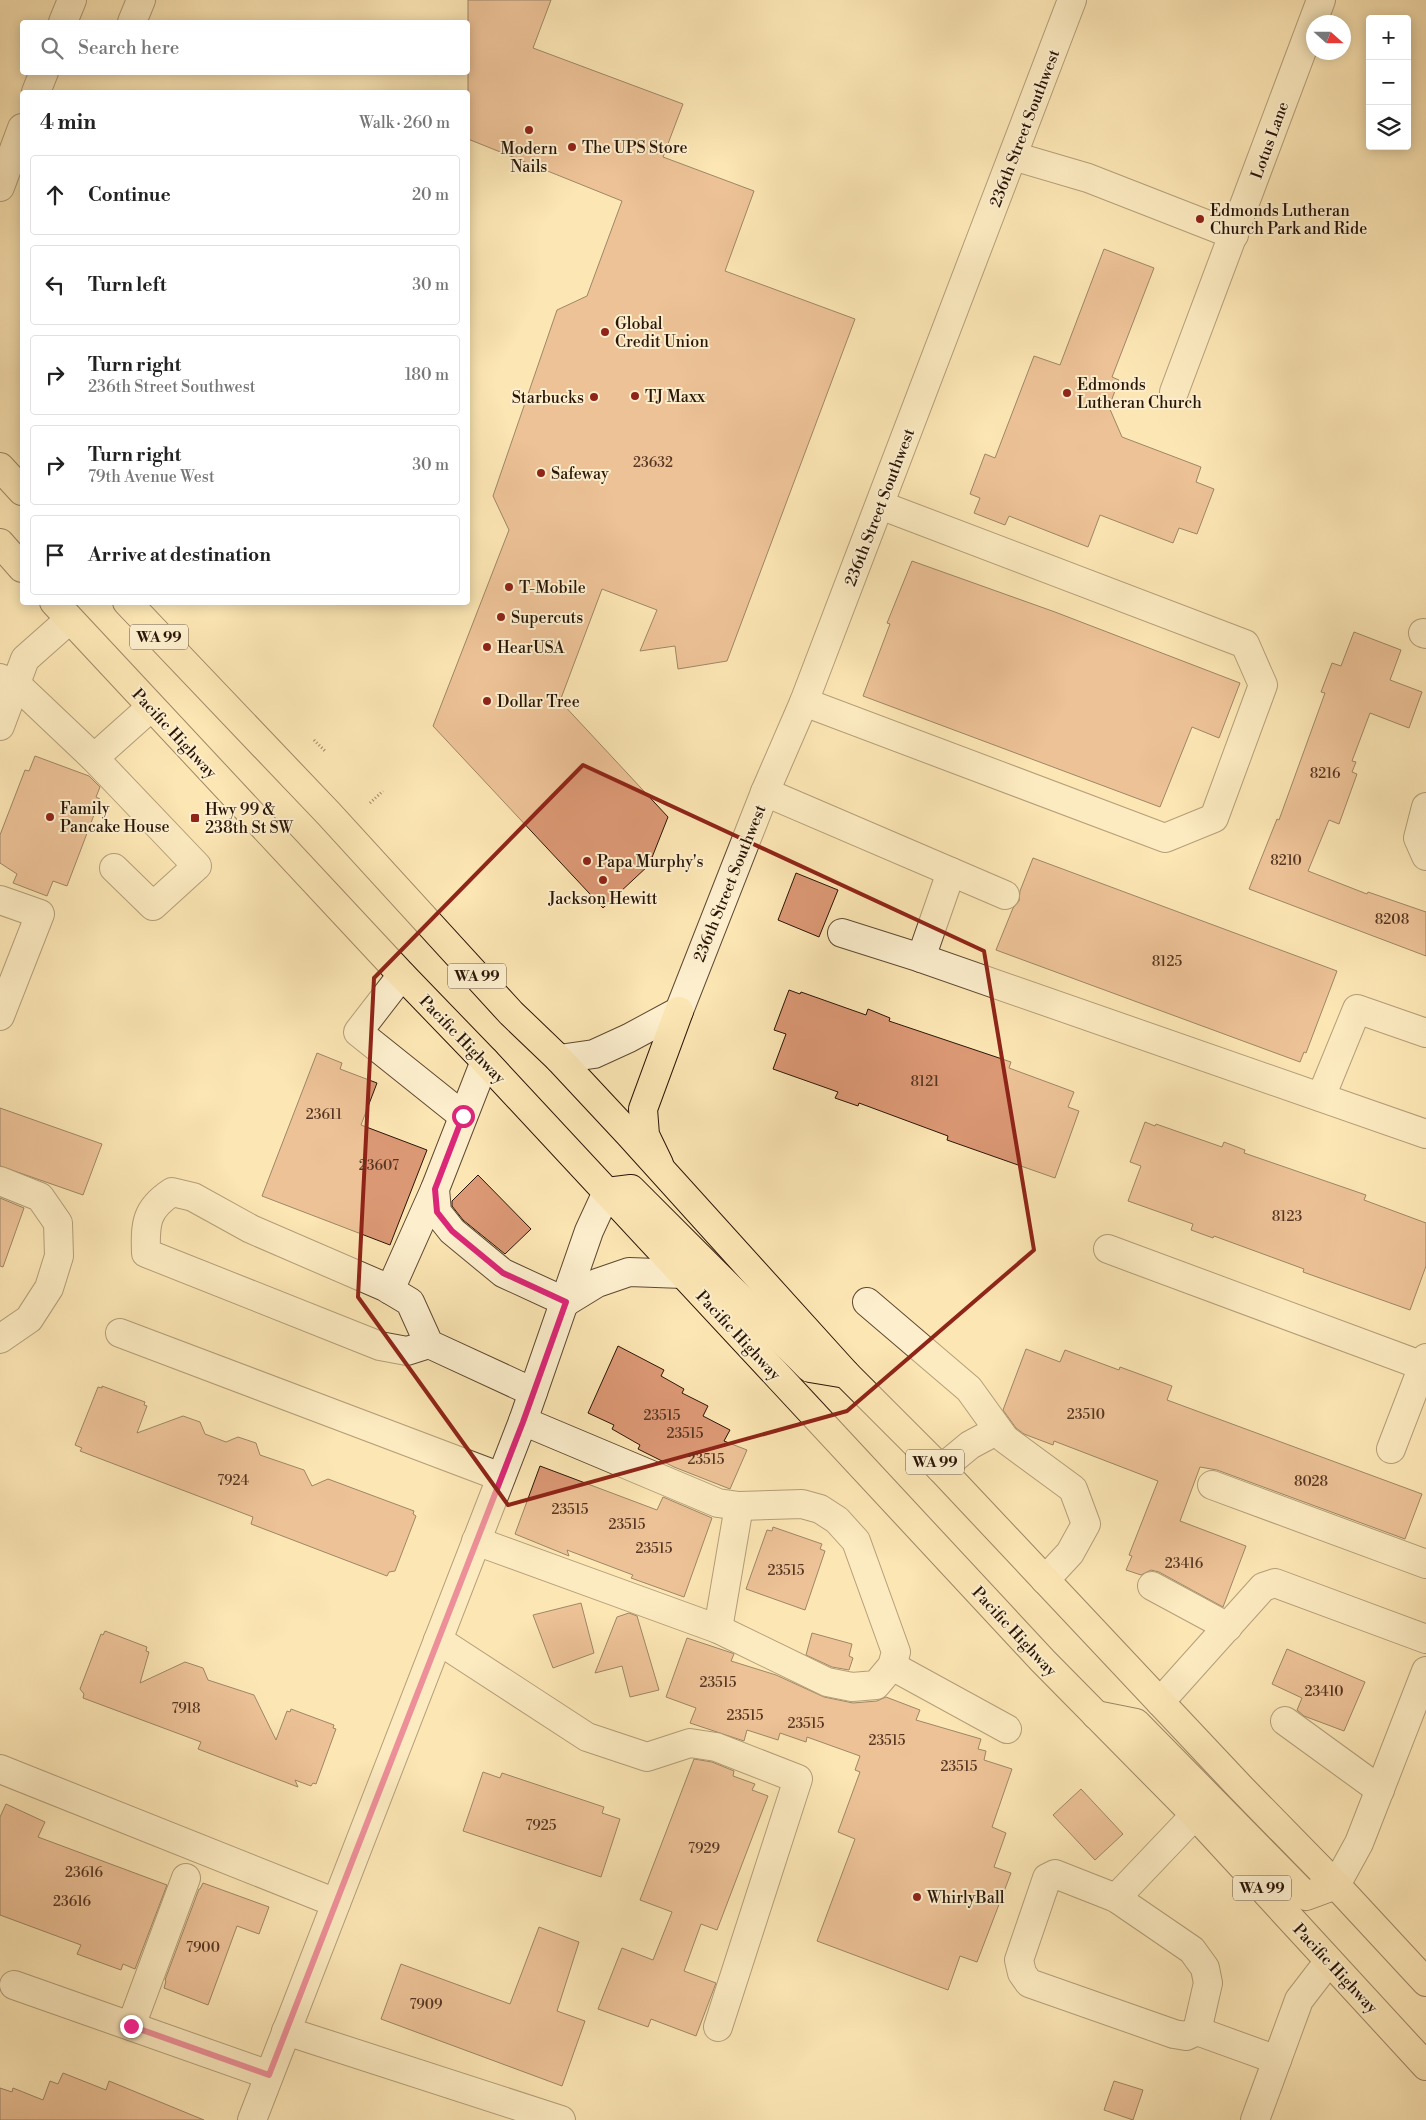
<!DOCTYPE html>
<meta charset="utf-8">
<style>
body{margin:0;font-family:"Libre Bodoni",serif;background:#f2f2f2;color:#222}
.controls{position:absolute;right:15px;top:15px;display:grid;overflow:hidden;border-radius:5px;box-shadow:0 2px 12px #0003}
.controls button{width:45px;height:45px;display:grid;place-items:center;padding:0;border:0;border-bottom:1px solid #e0e0e0;background:#fff;color:#222;font:25px sans-serif}
.compass{position:absolute;left:1306px;top:15px;width:45px;height:45px;border-radius:50%;background:#fff;box-shadow:0 2px 12px #0003;rotate:111deg}
.stop{position:absolute;width:15px;height:15px;margin:-11px;border:4px solid #db2777;border-radius:50%;background:#fff}
.stop.end{background:#db2777;border-color:#fff;box-shadow:0 1px 5px #0008}
.list{margin:0;padding:0;list-style:none}
h2{display:flex;justify-content:space-between;align-items:center;height:65px;margin:0;padding:0 20px;font-size:21px}
h2 small{font-size:16px;font-weight:400;color:#767676}
.list li{display:grid;grid-template-columns:32px 1fr auto;gap:15px;align-items:center;box-sizing:border-box;height:80px;margin:0 10px 10px;padding:0 10px;border:1px solid #e0e0e0;border-radius:5px}
.list b{display:block;font-size:19px;white-space:nowrap}
.list p{margin:0;font-size:16px;white-space:nowrap;color:#767676}
.list em{font-size:16px;font-style:normal;color:#767676}
.icon{flex:none;width:28px;height:28px;fill:none;stroke:currentColor;stroke-width:2;stroke-linecap:round;stroke-linejoin:round}
.map{position:relative;flex:none;width:1426px;height:2120px;overflow:hidden}
.search{position:absolute;background:#fff;box-shadow:0 2px 12px #0003;left:20px;top:20px;width:450px;height:55px;display:flex;align-items:center;gap:12px;box-sizing:border-box;padding:0 18px;border-radius:5px;color:#767676;font-size:19px}
.panel{position:absolute;background:#fff;box-shadow:0 2px 12px #0003;left:20px;top:90px;width:450px;height:515px;border-radius:5px}
.map>svg:first-child{display:block}
.building{fill:#db9874;stroke:#2a1508}
.lines{fill:none;stroke-linecap:round;stroke-linejoin:round}
.minor-casing{stroke:#5e4933;stroke-width:30}
.major-casing{stroke:#2a1508;stroke-width:30}
.highway-casing{stroke:#2a1508;stroke-width:30}
.path{stroke:#2a1508;stroke-width:3;stroke-dasharray:1 2.5;stroke-linecap:butt}
.minor{stroke:#fdefce;stroke-width:28}
.major{stroke:#fce6b4;stroke-width:28}
.highway{stroke:#fce6b4;stroke-width:28}
.route{stroke:#db2777;stroke-width:6}
.marked{fill:none;stroke:#8f2418;stroke-width:4;stroke-linejoin:round}
.poi-dot{fill:#8f2418;stroke:#fdefce;stroke-width:2}
.labels{text-anchor:middle;stroke-width:4;stroke-linejoin:round;paint-order:stroke}
.number-label{font-size:14px;fill:#563623}
.shield{fill:#fdefce;stroke:#695643;stroke-width:1}
.shield-label{font-size:15px;font-weight:bold;fill:#2a1508}
.street-label{font-size:16px;fill:#2a1508;stroke:#fdefce}
.poi-label{font-size:16px;fill:#2a1508;stroke:#fdefce;text-anchor:start}
</style>
<div class="map">
<svg width="1426" height="2120" viewBox="0 0 1426 2120">
<rect width="100%" height="100%" fill="#fce6b4"/>
<filter id="stains"><feTurbulence type="fractalNoise" baseFrequency=".004" numOctaves="4"/><feColorMatrix values="0 0 0 0 .2 0 0 0 0 .09 0 0 0 0 .02 0 0 0 .5 -.17"/></filter>
<radialGradient id="worn" r=".72"><stop offset=".6" stop-color="#630" stop-opacity="0"/><stop offset="1" stop-color="#630" stop-opacity=".3"/></radialGradient>
<g class="building">
<path d="M468,0h83l-18,48 150,56 -20,53 91,34 -29,80 130,48 -128,342 -49,8 -3,-23 -35,5 17,-41 -55,-21 -42,112 108,116 -19,48 -46,43 -170,-182 76,-196 -16,-34 64,-186 30,-14 35,-95 -154,-62z"/>
<path d="M1104,249l50,19 -42,109 7,3 -10,27 13,30 79,30 -5,15 18,7 -17,45 -18,-6 -6,15 -73,-28 -12,32 -79,-31 -4,9 -31,-12 6,-15 -10,-4 15,-40 10,4 39,-102 26,9z"/>
<path d="M912,561l143,51 185,71 -21,55 -27,-11 -32,80 -297,-111 27,-72 -3,-1z"/>
<path d="M1354,632l47,18 -11,30 32,12 -13,36 -39,-15 -18,48 4,1 -4,10 5,2 -18,50 -10,-4 -21,51 59,23 1,-2 58,20v44l-177,-67 28,-70 2,1 46,-127 -4,-1 11,-29 9,3z"/>
<path d="M35,756l54,20 11,11 -4,10 4,2 -33,87 -14,-5 -6,15 -34,-13 4,-9 -17,-11v-28l25,-65 4,1z"/>
<path d="M1033,858l304,113 -31,82 -2,-1 -4,10 -304,-112 17,-42 6,-7 1,-10z"/>
<path d="M796,873l42,17 -19,47 -41,-17z"/>
<path d="M789,990l11,4 1,-2 65,23 2,-6 22,9 -1,3 122,41 -2,6 65,24 -6,15 11,4 -24,67 -108,-38 1,-4 -89,-33 -1,3 -23,-8 3,-6 -65,-23 13,-35 -12,-4z"/>
<path d="M317,1053l25,10 -2,6 37,14 -16,42 66,25 -37,95 -128,-49z"/>
<path d="M0,1108l102,36 -19,51 -83,-29z"/>
<path d="M1145,1122l10,4 1,-2 66,23 2,-5 21,8 -1,3 122,42 -2,5 62,23v43l-16,44 -107,-38 1,-3 -90,-33 -1,2 -22,-8 2,-6 -65,-23 13,-35 -11,-4z"/>
<path d="M478,1175l53,54 -26,25 -42,-34 -11,-14v-5z"/>
<path d="M0,1198l24,10 -21,59 -3,-1z"/>
<path d="M618,1346l46,24 -3,6 23,13 -2,4 26,13 -5,10 27,14 -6,11 23,9 -17,39 -56,-22 -36,-18 2,-4 -28,-16 2,-4 -26,-12z"/>
<path d="M1026,1349l34,13 5,-12 54,20 1,-3 52,19 -5,14 255,94 -17,45 -188,-69 -17,-3 -20,54 66,25 -23,61 -64,-35 -8,-2 -10,5 -15,-5 6,-14 -3,-1 29,-74 -104,-40 -1,4 -29,-11 -8,-6 -13,-18z"/>
<path d="M102,1386l43,16 -1,3 3,1 -10,27 46,-17 17,6 5,12 21,8 12,-5 18,6 4,12 44,15 8,16 16,-7 86,32 -1,3 3,2 -21,55 -6,1 -2,4 -136,-52 2,-7 -173,-66 2,-3 -7,-3 23,-58 4,1z"/>
<path d="M540,1466l117,44 6,-13 49,21 -28,79 -53,-19 2,-3 -66,-25 2,6 -54,-22z"/>
<path d="M773,1527l49,17 -2,5 5,2 -20,59 -59,-21 21,-59 5,1z"/>
<path d="M581,1603l13,50 -41,15 -20,-53z"/>
<path d="M629,1613l8,3 22,74 -29,7 -8,-31 -27,7 22,-56z"/>
<path d="M105,1631l42,16 -1,4 3,1 -9,31 45,-21 18,6 5,12 46,15 22,45 11,-29 3,1 1,-3 43,16 -1,3 3,1 -20,55 -3,-1 -2,3 -16,-6 3,7 -100,-38 3,-7 -118,-44 1,-4 -4,-5 21,-55 2,1z"/>
<path d="M812,1633l40,11 -3,12 4,2 -4,12 -17,-3 -26,-12z"/>
<path d="M687,1638l45,15 2,1 -3,7 45,14 48,22 29,6 24,-2 9,-4 34,13 -4,10 65,19 -3,10 8,2 -2,9 28,9 -20,58 14,6 -12,34 17,6 -34,89 -17,-6 -12,34 -131,-49 38,-102 -17,-7 22,-60 -5,-2 5,-14 -53,-19 -1,5 -26,-9 -2,7 -31,-10 -3,11 -54,-18 6,-15 -30,-11z"/>
<path d="M1287,1649l78,33 -21,49 -40,-15 -7,-6 5,-12 -30,-14z"/>
<path d="M694,1759l18,3 22,9 -1,5 22,8 -3,6 16,6 -51,134 -16,-6 -17,47 32,12 -20,53 -45,-17 -3,8 -50,-18 24,-61 31,12 19,-48 -32,-12z"/>
<path d="M483,1772l17,6 2,-5 102,34 -2,6 18,6 -19,58 -138,-46z"/>
<path d="M1081,1789l42,45 -28,26 -42,-45z"/>
<path d="M6,1804l39,18 -7,15 129,48 -32,84 -12,-5 -2,6 -44,-16 4,-9 -81,-30v-98z"/>
<path d="M203,1883l66,24 -10,27 -22,-8 -29,79 -44,-17 2,-7 -1,-1 34,-91h1z"/>
<path d="M539,1927l40,15 -22,69 28,10 -23,65 -181,-67 20,-55 109,40z"/>
<path d="M63,2073l43,17 3,-9 95,39h-204v-32l12,4 1,-4 30,12 7,-19 8,3z"/>
<path d="M1114,2081l29,9 -10,30 -29,-10z"/>
</g>
<g class="lines">
<g class="minor-casing">
<g id="minor">
<path d="M63,22l9,-22"/>
<path d="M132,22l9,-22"/>
<path d="M36,92l8,-20"/>
<path d="M1013,156l75,22 146,57"/>
<path d="M0,187l22,-59"/>
<path d="M1174,392l147,-392"/>
<path d="M1423,633l3,1"/>
<path d="M0,678l16,6 78,74 103,108 -44,40 -39,-38"/>
<path d="M804,702l361,136 49,-20 49,-133 -18,-41 -365,-139"/>
<path d="M0,726l25,-67 44,-39"/>
<path d="M94,758l56,-50"/>
<path d="M765,792l240,103"/>
<path d="M1426,807l-8,31 8,18"/>
<path d="M0,900l40,14 -40,102"/>
<path d="M842,933l79,25 505,176"/>
<path d="M921,958l30,-86"/>
<path d="M402,975l-44,57 105,84"/>
<path d="M559,1059l35,-5 35,-16 50,-27 86,-219 39,-90 268,-702"/>
<path d="M485,1061l-50,128 2,23 15,19 51,42 63,29"/>
<path d="M1321,1097l36,-88 69,24"/>
<path d="M0,1181l40,16 18,26 1,33 -10,32 -20,31 -29,20"/>
<path d="M1108,1249l315,117"/>
<path d="M390,1290l45,-101"/>
<path d="M566,1302l31,-19 32,-11 54,2"/>
<path d="M867,1302l102,87 36,50 68,50 13,35 -16,29 -25,27"/>
<path d="M120,1333l381,144"/>
<path d="M429,1344l-19,-42 -25,-15 -134,-58 -58,-32 -21,-5c-26,17 -27,31 -26,61l234,93 27,5 22,-7 104,48"/>
<path d="M1391,1449l35,-91"/>
<path d="M941,1469l29,-24 28,-15"/>
<path d="M1212,1485l214,79"/>
<path d="M476,1541l242,88 109,53 25,5 24,-2 16,-19 4,-14 -40,-111 -19,-21 -17,-11 -18,-5 -63,2 -21,-3 -195,-82"/>
<path d="M1152,1586l76,41"/>
<path d="M718,1629l21,-123"/>
<path d="M438,1640l149,97 60,20 43,-14 26,4 82,32 -80,248"/>
<path d="M892,1666l115,63"/>
<path d="M1160,1702l103,-115 12,-4 151,56"/>
<path d="M1285,1721l95,69"/>
<path d="M0,1769l336,134"/>
<path d="M1336,1885l23,-42 67,-172"/>
<path d="M1116,1898l79,-83"/>
<path d="M14,1985l255,90"/>
<path d="M131,2026l55,-148"/>
<path d="M286,2031l275,89"/>
<path d="M1197,2031l-11,5 -12,-2 -145,-51 -7,-10 -3,-13 28,-82 8,-4 61,24 76,52 13,18 3,15 -11,48 80,29"/>
<path d="M252,2120l271,-699 66,-190 18,-39"/>
<path d="M1255,2120l44,-120 30,-39"/>
</g>
</g>
<g class="major-casing">
<g id="major">
<path d="M659,1164l-14,-29 -2,-26 36,-98"/>
<path d="M607,1192l24,-3 179,179 36,6"/>
<path d="M1096,1715l40,8 170,173 30,-11"/>
</g>
</g>
<g class="highway-casing">
<g id="highway">
<path d="M0,467l22,24"/>
<path d="M0,543l22,25"/>
<path d="M54,602l348,373 83,86 558,600 152,154 231,251"/>
<path d="M127,602l202,212 182,199 48,46 70,75 217,240 95,95 301,320 94,96 90,97"/>
</g>
</g>
<g class="path">
<path d="M314,740l12,12"/>
<path d="M370,803l13,-12"/>
</g>
<use href="#minor" class="minor"/>
<use href="#major" class="major"/>
<use href="#highway" class="highway"/>
</g>
<g class="lines">
<path class="route" d="M131,2026l138,49 254,-653 43,-120 -63,-29 -51,-42 -15,-19 -2,-23 28,-73"/>
</g>
<path d="M0 0H1426V2120H0ZM583,765l401,186 50,299 -187,161 -339,94 -150,-208 16,-319z" fill="#fce6b4" fill-opacity=".55" fill-rule="evenodd"/>
<path class="marked" d="M583,765l401,186 50,299 -187,161 -339,94 -150,-208 16,-319z"/>
<g class="poi-dot">
<circle cx="529" cy="130" r="5"/>
<circle cx="572" cy="147" r="5"/>
<circle cx="1200" cy="219" r="5"/>
<circle cx="605" cy="332" r="5"/>
<circle cx="1067" cy="393" r="5"/>
<circle cx="635" cy="396" r="5"/>
<circle cx="594" cy="397" r="5"/>
<circle cx="541" cy="473" r="5"/>
<circle cx="509" cy="587" r="5"/>
<circle cx="501" cy="617" r="5"/>
<circle cx="487" cy="647" r="5"/>
<circle cx="487" cy="701" r="5"/>
<circle cx="50" cy="817" r="5"/>
<rect x="190" y="813" width="10" height="10" rx="2.5"/>
<circle cx="587" cy="861" r="5"/>
<circle cx="603" cy="880" r="5"/>
<circle cx="917" cy="1897" r="5"/>
</g>
<g class="labels">
<g class="number-label">
<text x="653" y="467">23632</text>
<text x="1325" y="778">8216</text>
<text x="1286" y="865">8210</text>
<text x="1392" y="924">8208</text>
<text x="1167" y="966">8125</text>
<text x="925" y="1086">8121</text>
<text x="324" y="1119">23611</text>
<text x="379" y="1170">23607</text>
<text x="1287" y="1221">8123</text>
<text x="1086" y="1419">23510</text>
<text x="662" y="1420">23515</text>
<text x="685" y="1438">23515</text>
<text x="706" y="1464">23515</text>
<text x="233" y="1485">7924</text>
<text x="1311" y="1486">8028</text>
<text x="570" y="1514">23515</text>
<text x="627" y="1529">23515</text>
<text x="654" y="1553">23515</text>
<text x="1184" y="1568">23416</text>
<text x="786" y="1575">23515</text>
<text x="718" y="1687">23515</text>
<text x="1324" y="1696">23410</text>
<text x="186" y="1713">7918</text>
<text x="745" y="1720">23515</text>
<text x="806" y="1728">23515</text>
<text x="887" y="1745">23515</text>
<text x="959" y="1771">23515</text>
<text x="541" y="1830">7925</text>
<text x="704" y="1853">7929</text>
<text x="84" y="1877">23616</text>
<text x="72" y="1906">23616</text>
<text x="203" y="1952">7900</text>
<text x="426" y="2009">7909</text>
</g>
<g class="shield">
<rect x="130" y="624.5" width="58" height="25" rx="4"/>
<rect x="448" y="963.5" width="58" height="25" rx="4"/>
<rect x="906" y="1449.5" width="58" height="25" rx="4"/>
<rect x="1233" y="1875.5" width="58" height="25" rx="4"/>
</g>
<g class="shield-label">
<text x="159" y="642">WA 99</text>
<text x="477" y="981">WA 99</text>
<text x="935" y="1467">WA 99</text>
<text x="1262" y="1893">WA 99</text>
</g>
<g class="street-label">
<text transform="translate(1024 128) rotate(-69)" y="6">236th Street Southwest</text>
<text transform="translate(1269 140) rotate(-70)" y="6">Lotus Lane</text>
<text transform="translate(879 507) rotate(-69)" y="6">236th Street Southwest</text>
<text transform="translate(175 733) rotate(47)" y="6">Pacific Highway</text>
<text transform="translate(729 883) rotate(-68)" y="6">236th Street Southwest</text>
<text transform="translate(463 1039) rotate(46)" y="6">Pacific Highway</text>
<text transform="translate(739 1335) rotate(47)" y="6">Pacific Highway</text>
<text transform="translate(1015 1631) rotate(47)" y="6">Pacific Highway</text>
<text transform="translate(1336 1968) rotate(47)" y="6">Pacific Highway</text>
</g>
<g class="poi-label">
<text x="582" y="153">The UPS Store</text>
<text x="529" y="154" text-anchor="middle">Modern<tspan x="529" dy="18">Nails</tspan></text>
<text x="1210" y="216">Edmonds Lutheran<tspan x="1210" dy="18">Church Park and Ride</tspan></text>
<text x="615" y="329">Global<tspan x="615" dy="18">Credit Union</tspan></text>
<text x="1077" y="390">Edmonds<tspan x="1077" dy="18">Lutheran Church</tspan></text>
<text x="645" y="402">TJ Maxx</text>
<text x="584" y="403" text-anchor="end">Starbucks</text>
<text x="551" y="479">Safeway</text>
<text x="519" y="593">T-Mobile</text>
<text x="511" y="623">Supercuts</text>
<text x="497" y="653">HearUSA</text>
<text x="497" y="707">Dollar Tree</text>
<text x="60" y="814">Family<tspan x="60" dy="18">Pancake House</tspan></text>
<text x="205" y="815">Hwy 99 &amp;<tspan x="205" dy="18">238th St SW</tspan></text>
<text x="597" y="867">Papa Murphy's</text>
<text x="603" y="904" text-anchor="middle">Jackson Hewitt</text>
<text x="927" y="1903">WhirlyBall</text>
</g>
</g>
<rect width="100%" height="100%" filter="url(#stains)"/>
<rect width="100%" height="100%" fill="url(#worn)"/>
</svg>
<div class="controls">
<button>+</button>
<button>−</button>
<button><svg class="icon" aria-label="layers" viewBox="0 0 24 24"><path d="M12 4l9 5-9 5-9-5zM3 14l9 5 9-5"/></svg></button>
</div>
<svg class="compass" viewBox="-18 -18 36 36"><path d="M0-13l5 13h-10z" fill="#e53935"/><path d="M0 13l5-13h-10z" fill="#767676"/></svg>
<div class="stop" style="left:463px;top:1116px"></div>
<div class="stop end" style="left:131px;top:2026px"></div>
<div class="search"><svg class="icon" aria-label="search" viewBox="0 0 24 24"><circle cx="10" cy="10" r="6"/><path d="M15 15l6 6"/></svg>Search here</div>
<section class="panel">
<h2>4 min<small>Walk · 260 m</small></h2>
<ul class="list">
<li><svg class="icon" aria-label="ahead" viewBox="0 0 24 24"><path d="M12 20V5M6 11l6-6 6 6"/></svg><div><b>Continue</b></div><em>20 m</em></li>
<li><svg class="icon" aria-label="left" viewBox="0 0 24 24"><path d="M17 20v-9H6M10 6l-5 5 5 5"/></svg><div><b>Turn left</b></div><em>30 m</em></li>
<li><svg class="icon" aria-label="right" viewBox="0 0 24 24"><path d="M7 20v-9h11M14 6l5 5-5 5"/></svg><div><b>Turn right</b><p>236th Street Southwest</p></div><em>180 m</em></li>
<li><svg class="icon" aria-label="right" viewBox="0 0 24 24"><path d="M7 20v-9h11M14 6l5 5-5 5"/></svg><div><b>Turn right</b><p>79th Avenue West</p></div><em>30 m</em></li>
<li><svg class="icon" aria-label="arrive" viewBox="0 0 24 24"><path d="M6 21V4h12l-3 4 3 4H6"/></svg><div><b>Arrive at destination</b></div></li>
</ul>
</section>
</div>
